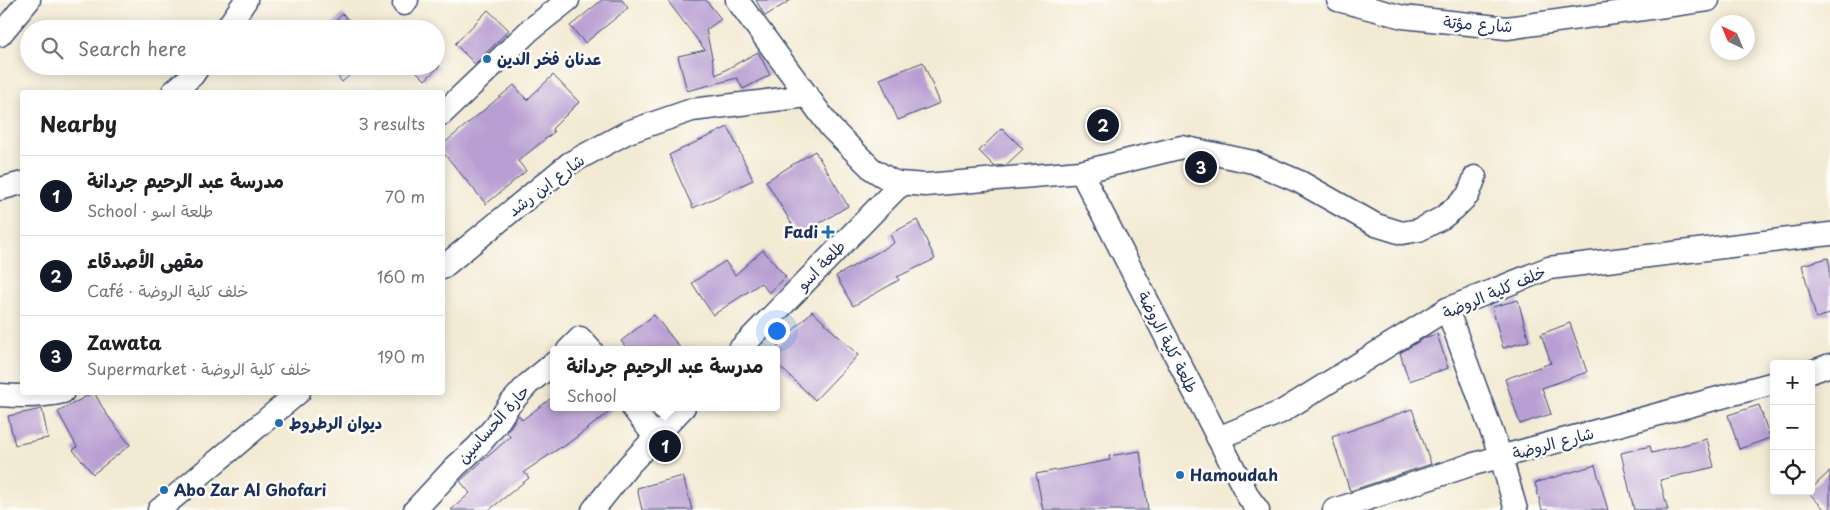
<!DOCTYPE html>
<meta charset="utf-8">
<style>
body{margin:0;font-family:"Playpen Sans","Playpen Sans Arabic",sans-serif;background:#f2f2f2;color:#202124}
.controls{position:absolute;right:15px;bottom:15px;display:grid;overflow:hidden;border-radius:5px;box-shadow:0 2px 12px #0003}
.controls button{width:45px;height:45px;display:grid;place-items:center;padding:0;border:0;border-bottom:1px solid #e0e0e0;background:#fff;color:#202124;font:25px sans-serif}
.compass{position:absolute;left:1710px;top:15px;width:45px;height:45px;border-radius:50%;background:#fff;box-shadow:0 2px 12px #0003;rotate:316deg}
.you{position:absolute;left:776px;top:330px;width:18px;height:18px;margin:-12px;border:4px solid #fff;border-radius:50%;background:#1a73e8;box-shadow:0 0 0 8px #1a73e833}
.badge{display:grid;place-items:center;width:32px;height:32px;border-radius:50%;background:#111827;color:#fff;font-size:16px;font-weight:700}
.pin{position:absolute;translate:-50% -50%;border:2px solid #fff;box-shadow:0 1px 5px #0006}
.popup{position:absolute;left:550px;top:346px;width:230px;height:65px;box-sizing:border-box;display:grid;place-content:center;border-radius:5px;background:#fff;filter:drop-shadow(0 1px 4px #0005);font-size:16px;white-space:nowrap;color:#757577}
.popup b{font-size:19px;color:#202124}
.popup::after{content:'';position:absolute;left:50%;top:100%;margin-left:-10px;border:10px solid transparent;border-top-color:#fff}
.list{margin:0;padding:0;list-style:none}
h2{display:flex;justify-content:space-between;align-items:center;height:65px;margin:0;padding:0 20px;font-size:21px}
h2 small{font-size:16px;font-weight:400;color:#757577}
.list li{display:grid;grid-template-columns:32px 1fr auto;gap:15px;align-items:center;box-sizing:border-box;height:80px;padding:0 20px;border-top:1px solid #e0e0e0}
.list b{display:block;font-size:19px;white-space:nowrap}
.list p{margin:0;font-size:16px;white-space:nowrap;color:#757577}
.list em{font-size:16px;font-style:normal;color:#757577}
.icon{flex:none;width:28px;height:28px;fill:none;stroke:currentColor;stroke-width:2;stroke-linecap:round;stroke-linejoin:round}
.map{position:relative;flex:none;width:1830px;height:510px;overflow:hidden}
.search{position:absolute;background:#fff;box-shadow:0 2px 12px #0003;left:20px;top:20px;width:425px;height:55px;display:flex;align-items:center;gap:12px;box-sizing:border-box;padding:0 18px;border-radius:28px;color:#757577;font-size:19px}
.panel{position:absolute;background:#fff;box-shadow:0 2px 12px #0003;left:20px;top:90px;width:425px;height:305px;border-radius:5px}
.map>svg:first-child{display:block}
.building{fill:#b89ed2}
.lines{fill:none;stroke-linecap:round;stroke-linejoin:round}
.minor-casing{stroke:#3b4b70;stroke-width:25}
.minor{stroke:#fff;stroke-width:22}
.poi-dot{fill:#1f6fb2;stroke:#fdfcf7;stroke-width:2}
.labels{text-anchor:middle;stroke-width:5;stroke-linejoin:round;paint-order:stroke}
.street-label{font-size:16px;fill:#1b2f5e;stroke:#fdfcf7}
.poi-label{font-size:16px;font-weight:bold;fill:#1b2f5e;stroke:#fdfcf7;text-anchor:start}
</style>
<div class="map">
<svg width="1830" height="510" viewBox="0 0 1830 510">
<rect width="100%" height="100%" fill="#fdfcf7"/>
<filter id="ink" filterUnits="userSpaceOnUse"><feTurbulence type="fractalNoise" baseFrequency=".02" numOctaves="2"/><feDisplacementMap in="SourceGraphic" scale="10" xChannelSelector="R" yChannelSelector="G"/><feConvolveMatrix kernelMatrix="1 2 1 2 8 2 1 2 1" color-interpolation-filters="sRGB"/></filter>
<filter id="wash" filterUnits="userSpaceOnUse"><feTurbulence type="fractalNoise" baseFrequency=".0096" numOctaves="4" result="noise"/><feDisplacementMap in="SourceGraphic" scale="20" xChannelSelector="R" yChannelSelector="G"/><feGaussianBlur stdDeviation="1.12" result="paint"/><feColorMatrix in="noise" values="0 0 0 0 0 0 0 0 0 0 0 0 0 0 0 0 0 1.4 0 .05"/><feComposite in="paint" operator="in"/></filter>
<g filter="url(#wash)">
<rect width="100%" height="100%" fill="#f3ead3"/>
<g id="blocks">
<g class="building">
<path d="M602,0h20l6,8 -43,35 -15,-17z"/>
<path d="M667,0h39l15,19 -15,11 10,45 42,-23 12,23 -27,14 -6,-11 -50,13 -9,-35 27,-6z"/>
<path d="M756,0h35l-26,16z"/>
<path d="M488,10l21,20 -34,34 -20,-20z"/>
<path d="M343,14l13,15h-30z"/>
<path d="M923,62l17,41 -42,17 -18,-41z"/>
<path d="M329,66h31l-18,16z"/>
<path d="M411,66h29l-15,14z"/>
<path d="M553,75l26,27 -27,27 2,3 -36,29 8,10 -40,33 -44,-53v-6l72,-60 13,15z"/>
<path d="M728,127l25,53 -60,28 -24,-53z"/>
<path d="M1002,128l21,21 -17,16 -12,1 -15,-15z"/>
<path d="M815,151l33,55 -49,30 -33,-55z"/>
<path d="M917,220l18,39 -38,18 2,3 -46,26 -17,-30 58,-33 -4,-9z"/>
<path d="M763,250l23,27 -17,16 -8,-10 -48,32 -21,-32 33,-22 10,14z"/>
<path d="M1828,258l2,9v47l-14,4 -14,-53z"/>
<path d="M1518,300l11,41 -26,7 -11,-41z"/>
<path d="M812,311l46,44 -43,45 -39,-37v-15z"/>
<path d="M654,315l28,35h-54l-7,-9z"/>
<path d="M1570,323l17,49 -45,16 9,26 -31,10 -15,-45 46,-16 -10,-29z"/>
<path d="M1437,334l11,34 -39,13 -9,-28 26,-16z"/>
<path d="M94,392l11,20 25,33 -37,29 -20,-24 4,-3 -19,-35z"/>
<path d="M554,396v11h62l-54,41 -1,-1 -37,25 5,6 -40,32h-38l19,-17 -10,-12 50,-44 -3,-5 10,-15 2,-2 3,5z"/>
<path d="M1759,405l11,33 -31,11 -11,-34z"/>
<path d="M42,409l6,29 -33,7 -7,-29z"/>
<path d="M1412,409l19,55 -81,27 -18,-54z"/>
<path d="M1707,439l7,28 -54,13 8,30h-34l-13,-57 29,-7 2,7z"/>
<path d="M1140,451l8,59h-105l-7,-36 74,-14 -1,-4z"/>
<path d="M1595,465l13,45h-66l-7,-27z"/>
<path d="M1830,471v39h-5l-17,-18 3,-1v-2z"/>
<path d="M683,476l9,34h-50l-5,-22z"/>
</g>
</g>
</g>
<g filter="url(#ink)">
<use href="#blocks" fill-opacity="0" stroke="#3b4b70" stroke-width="1"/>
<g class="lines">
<g class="minor-casing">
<g id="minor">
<path d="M737,0l94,128 41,41 18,11 9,3 26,2 156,-13 101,-25 71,15 47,20 76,43 26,8 17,-3 23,-12 13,-10 13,-13 7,-18"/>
<path d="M1338,0l65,17 104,11 201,-28"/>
<path d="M404,4l3,-4"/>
<path d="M226,29l20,-29"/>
<path d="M0,35l29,-35"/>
<path d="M173,92l20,-17 6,-9"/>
<path d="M442,114l88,-84 38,-30"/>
<path d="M1081,172l168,326 9,12"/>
<path d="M0,189l22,-6"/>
<path d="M442,268l128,-105 58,-31 64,-22 115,-14"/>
<path d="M1447,309l54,148 15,53"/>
<path d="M568,350l12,-12 11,12"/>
<path d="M739,350l157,-161 8,-5"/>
<path d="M1811,372l19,-7"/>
<path d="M0,395c22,2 41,2 63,-3"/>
<path d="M632,407l23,30"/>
<path d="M1218,438l63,-26 166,-103 102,-41 281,-34"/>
<path d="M159,510l140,-118"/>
<path d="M415,510l40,-43 23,-21 18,-21 13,-20 19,-21 26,-21"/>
<path d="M593,510l36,-45 55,-58"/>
<path d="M1334,510l136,-45 304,-82"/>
</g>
</g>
<use href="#minor" class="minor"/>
</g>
</g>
<g class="poi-dot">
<circle cx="487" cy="59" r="5"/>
<path d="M825.5 224.5h5v5h5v5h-5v5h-5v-5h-5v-5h5z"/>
<circle cx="279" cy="423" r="5"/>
<circle cx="1180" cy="475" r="5"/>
<circle cx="164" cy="490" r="5"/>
</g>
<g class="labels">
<g class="street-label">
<text transform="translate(1478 24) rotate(4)" y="6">شارع مؤتة</text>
<text transform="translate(546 185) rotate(-37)" y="6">شارع ابن رشد</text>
<text transform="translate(821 265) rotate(-46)" y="6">طلعة اسو</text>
<text transform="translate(1494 292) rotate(-23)" y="6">خلف كلية الروضة</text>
<text transform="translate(1168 342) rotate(63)" y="6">طلعة كلية الروضة</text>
<text transform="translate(493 424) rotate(-48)" y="6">حارة الحساسين</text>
<text transform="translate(1553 443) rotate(-15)" y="6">شارع الروضة</text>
</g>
<g class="poi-label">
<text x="497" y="65">عدنان فخر الدين</text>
<text x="818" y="238" text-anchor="end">Fadi</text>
<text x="289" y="429">ديوان الرطروط</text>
<text x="1190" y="481">Hamoudah</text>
<text x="174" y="496">Abo Zar Al Ghofari</text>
</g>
</g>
</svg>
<div class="controls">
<button>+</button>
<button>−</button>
<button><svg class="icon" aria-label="locate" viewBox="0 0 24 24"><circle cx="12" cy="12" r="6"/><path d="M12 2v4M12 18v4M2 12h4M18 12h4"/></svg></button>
</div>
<svg class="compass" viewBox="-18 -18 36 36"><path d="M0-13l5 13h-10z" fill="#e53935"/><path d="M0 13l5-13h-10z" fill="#757577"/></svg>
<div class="you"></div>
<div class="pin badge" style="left:665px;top:446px">1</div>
<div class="popup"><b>مدرسة عبد الرحيم جردانة</b>School</div>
<div class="pin badge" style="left:1103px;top:125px">2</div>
<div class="pin badge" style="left:1201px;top:167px">3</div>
<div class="search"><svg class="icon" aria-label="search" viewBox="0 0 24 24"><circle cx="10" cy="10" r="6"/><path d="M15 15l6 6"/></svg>Search here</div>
<section class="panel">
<h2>Nearby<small>3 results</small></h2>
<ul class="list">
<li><span class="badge">1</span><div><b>مدرسة عبد الرحيم جردانة</b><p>School · طلعة اسو</p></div><em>70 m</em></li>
<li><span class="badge">2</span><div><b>مقهى الأصدقاء</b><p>Café · خلف كلية الروضة</p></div><em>160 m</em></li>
<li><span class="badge">3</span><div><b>Zawata</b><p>Supermarket · خلف كلية الروضة</p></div><em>190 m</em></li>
</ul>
</section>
</div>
